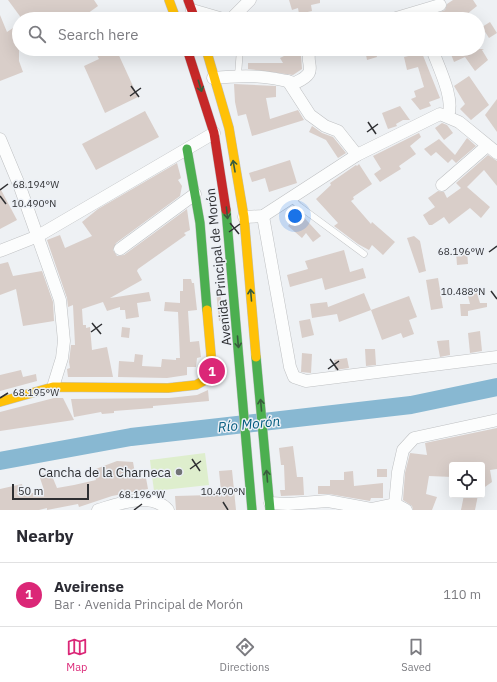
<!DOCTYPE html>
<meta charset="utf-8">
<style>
body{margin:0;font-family:"IBM Plex Sans",sans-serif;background:#f7f7f7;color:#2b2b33}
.controls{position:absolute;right:12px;bottom:12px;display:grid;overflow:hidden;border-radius:4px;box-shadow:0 4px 16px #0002}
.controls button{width:36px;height:36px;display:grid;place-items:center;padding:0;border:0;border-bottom:1px solid #e1e1e2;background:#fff;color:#2b2b33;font:20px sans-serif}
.scale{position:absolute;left:12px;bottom:10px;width:77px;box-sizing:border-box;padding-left:4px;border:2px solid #2e2f32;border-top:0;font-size:11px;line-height:14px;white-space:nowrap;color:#2e2f32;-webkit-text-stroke:3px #ecf0f6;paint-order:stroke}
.you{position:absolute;left:295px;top:216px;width:14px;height:14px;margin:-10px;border:3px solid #fff;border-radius:50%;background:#1a73e8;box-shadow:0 0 0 6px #1a73e833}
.badge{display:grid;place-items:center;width:26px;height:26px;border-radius:50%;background:#db2777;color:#fff;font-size:13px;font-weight:700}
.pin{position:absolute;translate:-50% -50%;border:2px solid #fff;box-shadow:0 1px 4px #0006}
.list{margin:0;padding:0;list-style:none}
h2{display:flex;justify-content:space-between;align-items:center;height:52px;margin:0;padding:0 16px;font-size:17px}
h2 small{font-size:13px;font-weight:400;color:#7c7c81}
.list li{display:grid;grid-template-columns:26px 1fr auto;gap:12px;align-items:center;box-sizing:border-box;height:64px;padding:0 16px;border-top:1px solid #e1e1e2}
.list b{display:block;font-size:15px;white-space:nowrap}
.list p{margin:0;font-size:13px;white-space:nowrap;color:#7c7c81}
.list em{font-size:13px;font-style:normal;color:#7c7c81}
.icon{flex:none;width:22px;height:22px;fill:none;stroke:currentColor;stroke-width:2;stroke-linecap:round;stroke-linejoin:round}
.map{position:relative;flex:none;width:497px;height:510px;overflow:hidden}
.search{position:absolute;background:#fff;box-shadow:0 4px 16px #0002;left:12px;right:12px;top:12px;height:44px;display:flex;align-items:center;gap:10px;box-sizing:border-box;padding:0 14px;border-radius:22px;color:#7c7c81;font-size:15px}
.sheet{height:116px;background:#fff}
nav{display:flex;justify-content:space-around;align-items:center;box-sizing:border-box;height:56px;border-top:1px solid #e1e1e2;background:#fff;font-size:11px;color:#7c7c81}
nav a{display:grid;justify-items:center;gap:2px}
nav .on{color:#db2777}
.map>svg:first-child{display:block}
.green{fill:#deeecd}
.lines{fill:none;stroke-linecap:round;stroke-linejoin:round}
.river{stroke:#88b8d2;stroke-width:18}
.building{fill:#d9cec9}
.lane-casing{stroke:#bfc1c3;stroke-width:7}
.street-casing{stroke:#bfc1c3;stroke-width:13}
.fast-casing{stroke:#bfc1c3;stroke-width:10}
.slow-casing{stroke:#bfc1c3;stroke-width:10}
.jam-casing{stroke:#bfc1c3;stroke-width:10}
.lane{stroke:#fcfdfd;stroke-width:6}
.street{stroke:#fcfdfd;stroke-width:12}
.fast{stroke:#4caf50;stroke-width:9}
.slow{stroke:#ffc107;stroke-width:9}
.jam{stroke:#c62828;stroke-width:9}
.oneway{stroke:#385c3c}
.ticks{fill:none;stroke:#2e2f32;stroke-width:1.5}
.poi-dot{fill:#717376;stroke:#ecf0f6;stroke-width:1.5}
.labels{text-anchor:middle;stroke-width:3;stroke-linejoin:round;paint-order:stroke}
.street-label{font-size:13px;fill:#2e2f32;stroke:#ecf0f6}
.poi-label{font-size:13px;fill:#2e2f32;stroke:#ecf0f6;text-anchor:end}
.water-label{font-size:14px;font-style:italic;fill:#005a7e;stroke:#ecf0f6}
.ticks-label{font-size:10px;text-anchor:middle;fill:#2e2f32;stroke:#ecf0f6;stroke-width:3;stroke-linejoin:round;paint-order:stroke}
</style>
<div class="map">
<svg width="497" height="510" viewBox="0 0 497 510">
<rect width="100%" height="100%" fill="#eef1f4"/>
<path class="green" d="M205,453l4,32 -55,6 -4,-31z"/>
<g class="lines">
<path class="river" d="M0,461l131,-24 280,-32 86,-18"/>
</g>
<g class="building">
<path d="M8,0h86l4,6 -18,13h-58z"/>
<path d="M289,0h31v3l-9,2 1,6 -13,3 -1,-6 -6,2z"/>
<path d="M453,0h20l4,6 -10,8 3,5h-30l-4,-5 9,-4 2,-6z"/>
<path d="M0,15l7,17 12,-8v37l4,11 -23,9z"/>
<path d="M490,22l7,11 -8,5 -7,-11z"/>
<path d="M94,49h22l22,48 -33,16 -21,-47 15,-7z"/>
<path d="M298,49l3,7 1,13 -9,6 -45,-6v-6h35l-3,-5z"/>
<path d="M365,49h10l2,8 -10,3z"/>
<path d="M449,49h35l-2,1 6,10 -13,11 -10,-14 -11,5z"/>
<path d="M422,53l18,45 -11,4 2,4 -11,4 -9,-11 5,-2 -2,-6 10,-4 -6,-20 -11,3 -3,-13z"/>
<path d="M469,76l20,29 -18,15 -11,-11 5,-5 -11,-18z"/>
<path d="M234,84l42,2v11l-10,1 4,21 28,-9 6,10 -52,16 -6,-22 -8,2 -3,-14z"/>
<path d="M497,99v33l-12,-17z"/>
<path d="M400,106l10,14h-7l-7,4 1,2 -9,3 -6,-16z"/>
<path d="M145,111l14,26 -63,33 -14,-26z"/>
<path d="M442,123l5,2 6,8 -9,7 -9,-12z"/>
<path d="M312,126l10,7 11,4 13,16 -8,5 -12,-18 -17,-8z"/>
<path d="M419,133l2,4 -11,9 6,8 -17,12 2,3 -21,13 -6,-8 7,-5 -8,-13z"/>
<path d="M467,138l9,8 -20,17 -4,-4 -4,4 -12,-11 -5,4 -7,-7 15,-10 16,16z"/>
<path d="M488,155l9,6v25l-13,-16 -17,17 23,20 -9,11 -11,-10 -21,16 -5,-7 -12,8h-3l-6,-10 12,-8 -7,-9 10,-7 6,1 3,6 14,-10 -5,-5z"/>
<path d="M290,160l7,23 -28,9 -4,-14 -13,4 -3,-9z"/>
<path d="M177,163l4,15 -3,2 4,6 -2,10 -64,47 -3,7 4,6 7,-1 63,-46 3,21 -6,3 2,2 -48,34 -1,2 5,9 -32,18 39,-6 2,9 -14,2 2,14 -13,2 -1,-9h-5v-3l-13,4 -4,-9 -21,7 1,16h3v3l4,-1 2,23 15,-3 6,30h-45l-1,-8 3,-1 -1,-6 2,-17h4l-2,-40 -5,2 -1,-9 -20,-58 13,-5 5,13 27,-12 -10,-14 16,-13z"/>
<path d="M359,164l13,20 -19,13 1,2 -3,2 20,23 1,-2 23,20 -12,13 -11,-10 -3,5 -11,-6 -24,-18 4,-3 -22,-24 15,-14 -1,-2 26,-18 1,1z"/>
<path d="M0,188l17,32 -17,9z"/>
<path d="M299,212l22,24 -8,6 -7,-9 -4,5 -14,-12z"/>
<path d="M414,236l6,5 6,30 -7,2 -12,-35z"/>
<path d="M344,250l6,22 13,-4 3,10 -41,12 -3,-12 -32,9 -3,-12 21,-6 -3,-8z"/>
<path d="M467,251l1,13 -11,1 -1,-13z"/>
<path d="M8,262l5,14 29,-5 11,31 1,19 -31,5 -7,-37 -16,6v-31z"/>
<path d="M438,278l5,30 -12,2 -5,-30z"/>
<path d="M183,279h8l1,4h2l3,27 -9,1 2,31 9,-1 2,16 -4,1 -1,9h-9v8l-20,3 -49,-1 1,-16 15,1 1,-8 8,1 -1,11 19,1 1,-8 14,1v-2h4l-2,-46 -14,-1 1,-9 15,1v-12h3z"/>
<path d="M220,289l3,31 -4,1 -3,-31z"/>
<path d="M364,293l7,17 -32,12 -2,-8 -25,4 -2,-14 17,-2 1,5z"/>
<path d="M477,293l3,10h7v4l-19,4v5h-7l-1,-12h10l-2,-8z"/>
<path d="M409,296l8,21 -8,3 5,14 -11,4 -2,-5 -19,7 -11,-30z"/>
<path d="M310,319l4,16 -12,3 -3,-17z"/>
<path d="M122,327l8,1 -1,10 -8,-1z"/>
<path d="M480,331l2,20 -12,2 -2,-20z"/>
<path d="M449,340l1,15 -10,2 -3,-16z"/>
<path d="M365,349h10l1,16 -10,1z"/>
<path d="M302,353l10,1 -1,19 -10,-1z"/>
<path d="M347,358l2,10 -14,2 -1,-10z"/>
<path d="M21,370l2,7 13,-3 1,7 -37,10v-16z"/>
<path d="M208,390l1,11 -56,5v2l-39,3v2l-12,1 -1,-2 -27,5 -3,-18 98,-1 28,-3z"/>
<path d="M54,398h9l11,22 -74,11v-19z"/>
<path d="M497,428v41l-7,1 2,12 -10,7v-24h-30v12l-23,-1 -3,18 11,3 -5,13h-19l-1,-4 -9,-6 2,-27 5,-20 17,2 -2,-12z"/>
<path d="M293,446l4,31h6l1,18 -23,1 -1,-6h5l-1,-25h-3l-2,-17z"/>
<path d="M117,461l16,1 3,17 10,-1 2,11 -36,7 -33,11 -1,-3 -31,6v-2l-8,2h-39v-21l22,-5 3,11 19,-5 -5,-15 11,-4 7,17 17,-3 22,-5 -3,-10z"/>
<rect x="377" y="469" width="10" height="8"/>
<path d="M232,470l4,40h-60l-1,-14 37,-1v-3l9,-1 -2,-20z"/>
<path d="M353,471l1,15 29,-3v15h-12l-1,3 -41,-7h-11v-8h12v-6h14v-8z"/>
<path d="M464,495h14l-3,15h-14z"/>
</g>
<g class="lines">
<g class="lane-casing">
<g id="lane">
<path d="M238,75l2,-26"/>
<path d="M292,199l7,7 65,48"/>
</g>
</g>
<g class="street-casing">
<g id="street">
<path d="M192,10l31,9"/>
<path d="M231,19l19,-19"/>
<path d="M393,19l47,-14"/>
<path d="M432,49c6,17 23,50 16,67"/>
<path d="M213,78c31,-3 52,-3 82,5 26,-12 9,-17 15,-34"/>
<path d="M288,81l22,34 15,11 13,5 19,24"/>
<path d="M0,139l20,48 40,113 4,41 -2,17 -9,29"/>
<path d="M442,185l45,-39"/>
<path d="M263,216l27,151 4,10 12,4 191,-24"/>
<path d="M244,217l19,-1 94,-61 83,-41 19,8 38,31"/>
<path d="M120,249l75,-55"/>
<path d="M0,251l38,-15 176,-103"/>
<path d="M270,503l18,1 40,-3 43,8 24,-5 11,6"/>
<path d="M395,504l3,-32 5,-22 11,-12 83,-18"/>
<path d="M98,510c20,-6 53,-19 70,0"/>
</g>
</g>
<g class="fast-casing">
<g id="fast">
<path d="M187,149l13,74 7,87"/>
<path d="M226,210l26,300"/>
<path d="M256,357l14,153"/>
</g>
</g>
<g class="slow-casing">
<g id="slow">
<path d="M169,0l7,19"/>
<path d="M206,49l23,79 15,89 12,140"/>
<path d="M0,402l53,-15 115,1 28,-3 11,-6 5,-13 -5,-56"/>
</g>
</g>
<g class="jam-casing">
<g id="jam">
<path d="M188,0l7,19"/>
<path d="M187,49l27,84 12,77"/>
</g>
</g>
<use href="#lane" class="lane"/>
<use href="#street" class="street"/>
<use href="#fast" class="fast"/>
<use href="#slow" class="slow"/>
<use href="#jam" class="jam"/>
</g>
<defs><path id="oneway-shaft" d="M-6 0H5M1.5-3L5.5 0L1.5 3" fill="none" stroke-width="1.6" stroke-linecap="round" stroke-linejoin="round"/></defs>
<g class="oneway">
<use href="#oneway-shaft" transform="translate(200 86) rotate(73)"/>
<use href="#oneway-shaft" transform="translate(234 166) rotate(-100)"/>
<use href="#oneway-shaft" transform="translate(227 213) rotate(84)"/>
<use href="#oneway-shaft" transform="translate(251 295) rotate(-95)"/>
<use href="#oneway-shaft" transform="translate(238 342) rotate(85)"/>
<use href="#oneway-shaft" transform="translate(261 405) rotate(-95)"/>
<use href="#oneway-shaft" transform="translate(267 476) rotate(-95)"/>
</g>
<path class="ticks" d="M131,86l8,11M130,96l11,-8M368,122l8,12M367,132l11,-8M0,190l8,-6M0,196l6,8M230,223l9,11M229,232l11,-8M489,252l8,-6M491,291l6,8M92,323l9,11M91,332l11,-8M330,359l8,11M328,369l11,-8M0,398l8,-5M192,459l8,12M190,469l11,-8M223,502l5,8M134,510l8,-6"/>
<circle class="poi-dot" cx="179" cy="472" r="4"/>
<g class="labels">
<g class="street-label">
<text transform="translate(218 267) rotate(-96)" y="5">Avenida Principal de Morón</text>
</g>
<g class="poi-label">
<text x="171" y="477">Cancha de la Charneca</text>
</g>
<g class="water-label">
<text transform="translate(249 424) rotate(-6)" y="5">Río Morón</text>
</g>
</g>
<g class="ticks-label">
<text x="36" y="188">68.194°W</text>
<text x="34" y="207">10.490°N</text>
<text x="461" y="255">68.196°W</text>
<text x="463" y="295">10.488°N</text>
<text x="36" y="396">68.195°W</text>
<text x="223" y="495">10.490°N</text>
<text x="142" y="498">68.196°W</text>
</g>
</svg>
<div class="controls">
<button><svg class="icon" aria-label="locate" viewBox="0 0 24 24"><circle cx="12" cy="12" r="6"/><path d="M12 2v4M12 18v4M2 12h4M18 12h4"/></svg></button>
</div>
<div class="scale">50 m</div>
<div class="you"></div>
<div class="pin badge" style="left:212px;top:371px">1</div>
<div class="search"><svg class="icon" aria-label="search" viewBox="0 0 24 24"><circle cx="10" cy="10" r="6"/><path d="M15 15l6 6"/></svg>Search here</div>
</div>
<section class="sheet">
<h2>Nearby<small></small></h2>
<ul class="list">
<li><span class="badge">1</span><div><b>Aveirense</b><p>Bar · Avenida Principal de Morón</p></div><em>110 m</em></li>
</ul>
</section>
<nav>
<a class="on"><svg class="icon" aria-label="map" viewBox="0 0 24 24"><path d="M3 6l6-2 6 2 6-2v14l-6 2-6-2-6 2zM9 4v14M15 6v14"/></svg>Map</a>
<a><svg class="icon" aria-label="directions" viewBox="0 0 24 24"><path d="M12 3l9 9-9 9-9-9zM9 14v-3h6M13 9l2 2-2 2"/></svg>Directions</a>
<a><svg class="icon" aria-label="saved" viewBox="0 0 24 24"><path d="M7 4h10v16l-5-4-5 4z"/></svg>Saved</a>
</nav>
